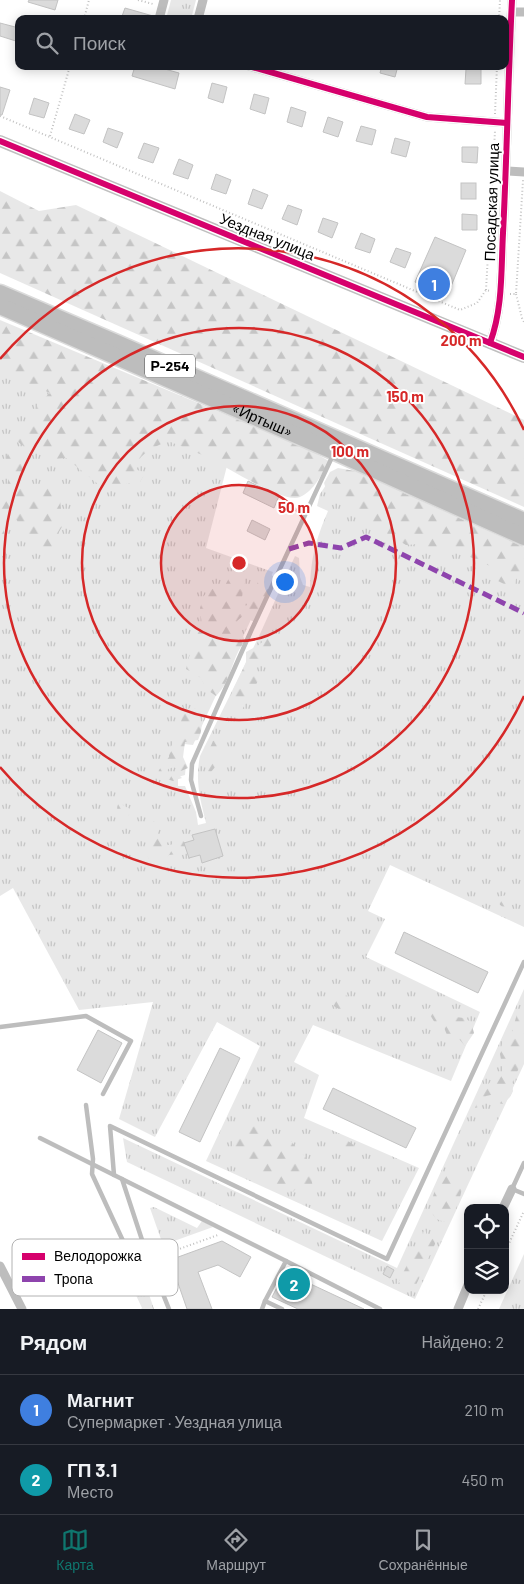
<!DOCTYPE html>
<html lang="ru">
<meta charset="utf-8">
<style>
body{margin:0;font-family:Barlow,sans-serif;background:#20242c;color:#f1f3f6}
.controls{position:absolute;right:15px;bottom:15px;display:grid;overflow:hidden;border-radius:10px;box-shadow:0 2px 12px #0003}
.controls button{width:45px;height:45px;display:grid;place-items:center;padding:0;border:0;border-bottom:1px solid #363941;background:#171b24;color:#f1f3f6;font:25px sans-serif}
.you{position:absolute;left:284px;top:581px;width:18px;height:18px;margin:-12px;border:4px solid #fff;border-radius:50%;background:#1a73e8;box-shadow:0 0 0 8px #1a73e833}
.badge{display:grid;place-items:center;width:32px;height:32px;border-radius:50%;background:#0f766e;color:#fff;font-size:16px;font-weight:700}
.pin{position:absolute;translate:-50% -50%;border:2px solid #fff;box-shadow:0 1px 5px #0006}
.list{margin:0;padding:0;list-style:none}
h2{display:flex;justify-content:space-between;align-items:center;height:65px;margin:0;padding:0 20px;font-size:21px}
h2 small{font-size:16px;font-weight:400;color:#9ea1a6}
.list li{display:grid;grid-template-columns:32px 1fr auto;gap:15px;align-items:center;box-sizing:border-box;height:70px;padding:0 20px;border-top:1px solid #363941}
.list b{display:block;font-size:19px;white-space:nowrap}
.list p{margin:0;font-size:16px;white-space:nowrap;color:#9ea1a6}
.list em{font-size:16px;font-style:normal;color:#9ea1a6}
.icon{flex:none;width:28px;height:28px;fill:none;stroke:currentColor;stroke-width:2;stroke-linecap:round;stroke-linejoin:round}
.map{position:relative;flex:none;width:524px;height:1309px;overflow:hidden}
.search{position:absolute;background:#171b24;box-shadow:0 2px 12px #0003;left:15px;right:15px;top:15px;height:55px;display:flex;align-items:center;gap:12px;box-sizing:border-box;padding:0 18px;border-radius:10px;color:#9ea1a6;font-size:19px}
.sheet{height:205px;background:#171b24}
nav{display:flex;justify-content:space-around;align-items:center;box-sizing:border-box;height:70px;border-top:1px solid #363941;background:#171b24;font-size:14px;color:#9ea1a6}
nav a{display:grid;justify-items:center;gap:2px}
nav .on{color:#0f766e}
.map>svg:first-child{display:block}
.grass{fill:url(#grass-tufts)}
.forest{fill:url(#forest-firs)}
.building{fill:#dbdbdb;stroke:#c3c3c3}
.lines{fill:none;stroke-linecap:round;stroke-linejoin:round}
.highway-casing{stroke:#dbdbdb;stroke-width:19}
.path{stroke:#c2c2c2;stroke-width:2;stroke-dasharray:1 2.5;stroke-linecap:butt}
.lane{stroke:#bdbdbd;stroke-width:4.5}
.street{stroke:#bdbdbd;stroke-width:9}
.secondary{stroke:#bfbfbf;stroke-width:12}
.highway{stroke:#bdbdbd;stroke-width:16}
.quiet{stroke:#8e44ad;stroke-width:5;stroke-dasharray:10 5;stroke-linecap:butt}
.cycleway-casing{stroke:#fff;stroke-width:9}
.cycleway{stroke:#d6006c;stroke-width:6}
.ring{fill:none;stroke:#d62828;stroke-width:2.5}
.labels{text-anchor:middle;stroke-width:4;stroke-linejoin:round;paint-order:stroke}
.shield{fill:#fff;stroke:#4c4c4c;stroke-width:1}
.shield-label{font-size:14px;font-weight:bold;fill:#000}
.street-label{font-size:15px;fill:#000;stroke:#fff}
.key{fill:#fff;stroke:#b2b2b2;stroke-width:1}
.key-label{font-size:14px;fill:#000}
.centre{fill:#d62828;stroke:#fff;stroke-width:2.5}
.ring-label{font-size:15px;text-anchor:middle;font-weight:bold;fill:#d62828;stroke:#fff;stroke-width:4;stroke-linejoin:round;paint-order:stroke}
</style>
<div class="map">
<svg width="524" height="1309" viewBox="0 0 524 1309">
<defs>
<pattern id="grass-tufts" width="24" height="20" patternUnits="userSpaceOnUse" patternTransform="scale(1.25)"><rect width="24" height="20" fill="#e8e8e8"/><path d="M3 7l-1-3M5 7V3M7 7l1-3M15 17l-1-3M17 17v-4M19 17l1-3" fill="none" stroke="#c5c5c5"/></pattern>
<pattern id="forest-firs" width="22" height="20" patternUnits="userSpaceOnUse" patternTransform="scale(1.25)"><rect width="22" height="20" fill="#e8e8e8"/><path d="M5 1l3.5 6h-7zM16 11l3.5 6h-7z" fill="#c5c5c5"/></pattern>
</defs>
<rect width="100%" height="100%" fill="#fff"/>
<g class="grass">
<path d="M171,0h25l-5,19h-25z"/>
<path d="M0,322l229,136 -23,90 67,24 -80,173 -9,-1 -5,14 7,6 -1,11 -7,2v9h7l11,26 2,13 8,-2c-6,-25 -11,-42 -6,-67l60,-122 35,-78 4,2 1,19 3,8 7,2c1,-30 6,-48 18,-76l-11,-5 3,-12 10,-15 194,71v377l-134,-62 -22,46 17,8 -19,38 114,55 -29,69 -138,-56 -19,37 25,13 -15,43 115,50 -37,73 -176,-80 54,-115 -43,-24 -62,115 -36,-18 34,-117 -74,8 -66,-122 -13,8z"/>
<path d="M524,989v75l-109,235 -288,-137 -4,-24 274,130z"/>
<path d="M154,1207l43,21 5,-7 11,6 -50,18 -13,-37z"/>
<path d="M524,1254v55h-25z"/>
<path d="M144,1257l3,8 -7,3 14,41h-13l1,-1 -16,-34 -8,3 -1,-8 4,-2 4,6 18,-7 -3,-8z"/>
</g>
<g class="forest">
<path d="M0,191l39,20 37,-6 448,215v87l-524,-234z"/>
<path d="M0,320l308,129 21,12c-7,13 -15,30 -29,36 -17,7 -72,-30 -90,-38 -13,-7 -28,-12 -42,-18 -14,6 -29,12 -33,28l10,4 -5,9 -28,4 -14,-2 -32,-26 -11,1 -10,-11c-15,4 -19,1 -30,-9l26,-38 9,-8 -50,-22z"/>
<path d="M9,450l11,2 11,5 -4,16 3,19 7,3 1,-10 8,-2c19,13 13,22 17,42l-4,7 -7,28 -11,-3 -2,-8v-12l-7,-3 -11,4 -4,-18 -8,2 -6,9 5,13 -3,12h-5v-62l7,-6 2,-14 -5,-8z"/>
<path d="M338,468l17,3 169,76v36l-8,-5 -1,7 -7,1 -12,-6v-8l-4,-5 -37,-17 -10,-3 -4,6 -12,2 -11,-11 -12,1 -48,-29 -31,-24 -3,-9 6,-11z"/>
<path d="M244,563l2,8 -5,33 5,2c7,-9 9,-20 15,-30l9,-2 4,3 -20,44h-2l-8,-6 -7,6 8,20c-14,17 -13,40 -29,55l-10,-7 -5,-11 -15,-9 7,-27 9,-16 -2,-18 4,-12 6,-8 13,1 14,-25z"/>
<path d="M269,633l11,3 -2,7 -6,1 -11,19 -8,1 -4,5 8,4 1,8 -15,27 -2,2 -8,-1 -3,-12 16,-35v-10c9,-5 19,-9 23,-19z"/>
<path d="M190,708l6,1c7,11 7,20 2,31l-13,2 -2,15 5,11 -7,3 -7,-4 -6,2 -1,4 12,2 3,3 -9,3 -16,-5 2,-6 10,-13v-6l11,-23 2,-13z"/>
<path d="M218,739h6c3,11 -6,25 -13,33l-5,-1c-1,-11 2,-19 7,-30z"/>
<path d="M119,803l11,6 -1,6 -6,3c-5,-3 -8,-10 -4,-15z"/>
<path d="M153,821l4,2v10l6,12h8l8,-9 6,7v7l-7,4 -9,1 -7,7h-8l-6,-4 -1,-15 4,-10 -3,-4z"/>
<circle cx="504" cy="901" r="5.5"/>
<path d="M331,988l9,1 8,8 -2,8 -4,6c-13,-8 -15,-7 -11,-23z"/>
<path d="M434,1004l13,12 17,2 7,4 3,11 -9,13 -6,-7 -10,1 -6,-15 -8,-2 -8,-13z"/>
<path d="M518,1010h6v47l-12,26 1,8 -3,6 -7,7 -5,-1 -3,-9 -9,2 -4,10 -7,2 6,-15 16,-19 7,2 -4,-22 2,-10 10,-12z"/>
<path d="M255,1126l14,5 4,6h15c4,4 7,10 10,13 12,11 17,16 14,33l3,6 -2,2 -5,2 -2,-5 -8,-2 -5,6 -6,-2 -22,-4 -9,-10 -6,-11 -14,-6c-4,-12 -4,-18 1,-30z"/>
<path d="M348,1141l7,5 -1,8 -9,10c-6,-7 -4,-13 -1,-21z"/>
<path d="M451,1173l6,5h6c-1,16 -5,32 -16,44 -26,-2 -13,-30 -7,-44z"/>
<path d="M425,1229l2,7 5,3 4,-6 -1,11 -19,41 -10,-4 -8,2z"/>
</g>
<g class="building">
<path d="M29,0h29l-3,10 -27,-8z"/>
<path d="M125,8l28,8v3h-32z"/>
<path d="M0,23l19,5v14l-19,-6z"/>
<path d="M135,66h19l25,7 -4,16 -43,-13z"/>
<path d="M382,66h16l-3,11 -15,-4z"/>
<path d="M466,69h15v15h-16z"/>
<path d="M212,83l15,4 -4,16 -15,-5z"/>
<path d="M0,87l10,3 -8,25h-2z"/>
<path d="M254,94l15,4 -4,16 -15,-5z"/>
<path d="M34,98l15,5 -5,15 -15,-4z"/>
<path d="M291,107l15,5 -4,15 -15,-5z"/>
<path d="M75,114l15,6 -6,14 -15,-5z"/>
<path d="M328,117l15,5 -5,15 -15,-5z"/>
<path d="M361,126l15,4 -4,15 -16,-4z"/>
<path d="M108,128l15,5 -6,15 -14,-6z"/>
<path d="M395,138l15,4 -4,15 -15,-4z"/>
<path d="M144,143l15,5 -6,15 -15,-5z"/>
<path d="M462,147h16l-1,16 -15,-1z"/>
<path d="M179,159l14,6 -5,14 -15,-5z"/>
<path d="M216,174l15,6 -5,14 -15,-5z"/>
<rect x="461" y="183" width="15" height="16"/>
<path d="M253,189l15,6 -6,14 -14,-5z"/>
<path d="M288,205l14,5 -5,15 -15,-6z"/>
<path d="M462,214l15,1v15h-15z"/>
<path d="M323,218l15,5 -6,15 -14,-6z"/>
<path d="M361,233l14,6 -5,14 -15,-5z"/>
<path d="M435,237l31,13 -19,46 -32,-14z"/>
<path d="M396,248l15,5 -6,15 -15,-6z"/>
<path d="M248,481l31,15 -5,12 -31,-15z"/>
<path d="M252,520l18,9 -5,11 -18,-9z"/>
<path d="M215,829l8,27 -21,7 -2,-8 -11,3 -5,-15 10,-3 -2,-5z"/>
<path d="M404,932l84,40 -10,21 -83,-40z"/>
<path d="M98,1030l24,13 -21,40 -24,-13z"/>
<path d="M220,1048l20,10 -40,84 -21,-10z"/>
<path d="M333,1088l83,40 -10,20 -83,-39z"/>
<path d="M222,1241l29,16 -11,20 -22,-12 -20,7 14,37h-25l-17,-49z"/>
<path d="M387,1266l7,4 -4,8 -7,-4z"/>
<path d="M285,1272l79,37h-66l-26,-12z"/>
</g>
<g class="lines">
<g class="highway-casing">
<g id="highway">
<path d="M0,293l117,50 407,178"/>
<path id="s1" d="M0,306l335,146 189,85"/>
</g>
</g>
<g class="path">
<path d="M138,0l15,4"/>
<path d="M84,19l5,-19"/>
<path d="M499,19l1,-19"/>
<path d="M495,114l2,-48"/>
<path d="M0,116l460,194 17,-7 9,-13 4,1"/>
<path d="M50,136l20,-70"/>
<path d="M486,290l9,-159"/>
<path d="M510,294h6l7,-114"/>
<path d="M516,294l6,24 2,4"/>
<path d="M505,1252l19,-41"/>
<path d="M157,1257l61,-22"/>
<path d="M478,1309l9,-19"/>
</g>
<g class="lane">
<path d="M201,816l-10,-36 1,-16 59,-133 82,-176"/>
<path d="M0,1027l86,-11 45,25 -28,53"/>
<path d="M86,1105l7,54 -1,15 38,82"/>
<path d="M40,1138l246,123"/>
<path d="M524,1163l-12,26 12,5"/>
<path d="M114,1175l-4,-49 277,133 137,-297"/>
<path d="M122,1179l23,70 24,60"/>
<path d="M109,1265l36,-16"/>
<path d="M262,1309l3,-8"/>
<path d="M282,1309l-17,-8 21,-40 94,48"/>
</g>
<g class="street">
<path d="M512,12h12"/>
<path d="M159,19l5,-19"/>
<path d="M198,19l5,-19"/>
<path d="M249,66l178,51 80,6"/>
<path d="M507,171l17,1"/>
<path d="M490,343c13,-35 11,-73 13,-110 4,-77 5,-155 9,-233"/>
<path d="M503,1208l9,-19"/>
<path d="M0,1266l22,43"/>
<path d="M458,1309l10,-24"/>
</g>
<path class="secondary" d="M0,141l524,216"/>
<use href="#highway" class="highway"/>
<path class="quiet" d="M289,549l20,-6 32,5 25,-11 158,76"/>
<g class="cycleway-casing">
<g id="cycleway">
<path d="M249,66l178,51 80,6"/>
<path d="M0,141l524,216"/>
<path d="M490,343c13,-35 11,-73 13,-110 4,-77 5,-155 9,-233"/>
</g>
</g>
<use href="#cycleway" class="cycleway"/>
</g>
<circle cx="239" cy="563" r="78" fill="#d62828" fill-opacity=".12"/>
<g class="ring">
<circle cx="239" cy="563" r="78"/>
<circle cx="239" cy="563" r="157"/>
<circle cx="239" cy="563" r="235"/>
<path d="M524 696A314 314 0 0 1 0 767M0 359A314 314 0 0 1 524 430"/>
</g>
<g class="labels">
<rect class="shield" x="145" y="354.5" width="50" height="23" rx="4"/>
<g class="shield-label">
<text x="170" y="371">Р-254</text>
</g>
<g class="street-label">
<text transform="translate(492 202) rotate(-88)" y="5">Посадская улица</text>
<text transform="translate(267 237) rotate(22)" y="5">Уездная улица</text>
<text dy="5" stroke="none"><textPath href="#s1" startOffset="286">«Иртыш»</textPath></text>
</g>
</g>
<rect x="12" y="1239" width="166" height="57" rx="8" class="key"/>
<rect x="22" y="1253" width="23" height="7" fill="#d6006c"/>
<rect x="22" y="1276" width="23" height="6" fill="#8e44ad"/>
<g class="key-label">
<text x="54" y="1261">Велодорожка</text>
<text x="54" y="1284">Тропа</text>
</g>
<circle cx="239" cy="563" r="8" class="centre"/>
<g class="ring-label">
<text x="461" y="346">200 m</text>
<text x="405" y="402">150 m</text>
<text x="350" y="457">100 m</text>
<text x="294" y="513">50 m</text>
</g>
</svg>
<div class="controls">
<button><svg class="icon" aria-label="locate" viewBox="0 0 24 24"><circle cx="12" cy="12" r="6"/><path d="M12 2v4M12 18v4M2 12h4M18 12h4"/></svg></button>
<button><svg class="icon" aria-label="layers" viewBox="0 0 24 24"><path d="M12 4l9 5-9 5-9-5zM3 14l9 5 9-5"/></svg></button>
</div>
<div class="you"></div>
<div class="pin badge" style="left:434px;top:284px;background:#3f7fe0">1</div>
<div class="pin badge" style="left:294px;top:1284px;background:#0f9aa8">2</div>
<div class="search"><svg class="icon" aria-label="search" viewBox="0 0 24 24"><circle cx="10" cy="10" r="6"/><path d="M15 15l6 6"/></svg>Поиск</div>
</div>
<section class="sheet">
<h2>Рядом<small>Найдено: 2</small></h2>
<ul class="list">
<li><span class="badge" style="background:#3f7fe0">1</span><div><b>Магнит</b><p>Супермаркет · Уездная улица</p></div><em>210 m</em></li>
<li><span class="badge" style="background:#0f9aa8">2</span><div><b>ГП 3.1</b><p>Место</p></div><em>450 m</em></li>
</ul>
</section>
<nav>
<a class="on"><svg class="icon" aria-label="map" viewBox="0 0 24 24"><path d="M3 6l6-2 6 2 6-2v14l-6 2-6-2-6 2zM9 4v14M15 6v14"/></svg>Карта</a>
<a><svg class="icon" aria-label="directions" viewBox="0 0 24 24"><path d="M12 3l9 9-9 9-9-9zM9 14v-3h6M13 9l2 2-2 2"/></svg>Маршрут</a>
<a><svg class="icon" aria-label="saved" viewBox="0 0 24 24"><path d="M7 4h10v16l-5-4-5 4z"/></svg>Сохранённые</a>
</nav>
